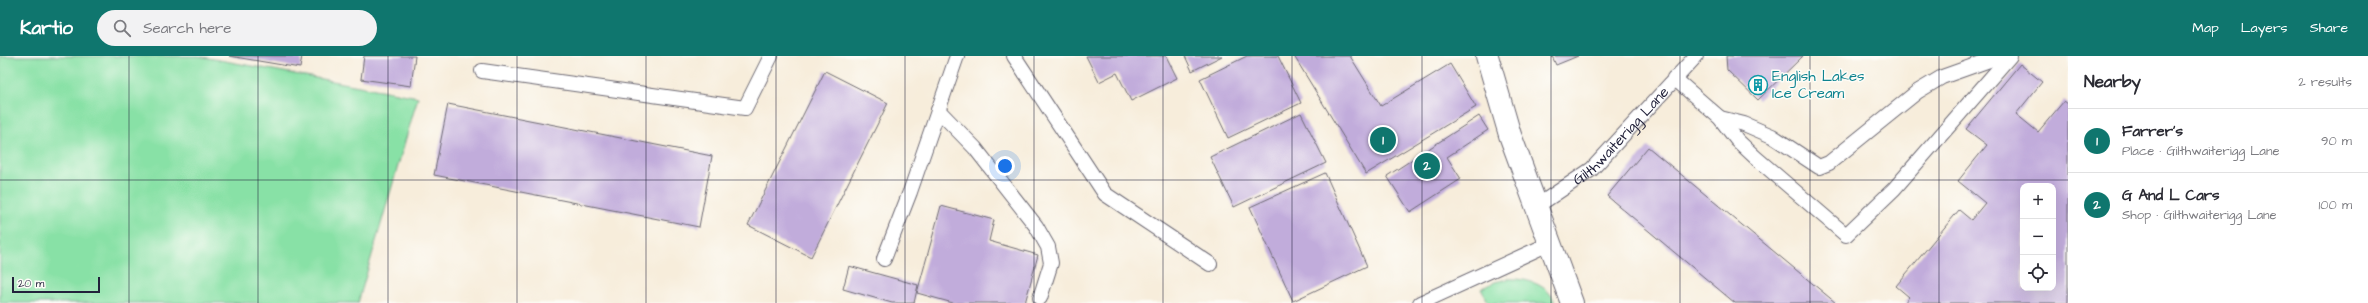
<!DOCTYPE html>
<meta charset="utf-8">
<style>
body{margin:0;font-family:"Architects Daughter",sans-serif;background:#f2f2f3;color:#2b2b33}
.controls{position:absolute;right:12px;bottom:12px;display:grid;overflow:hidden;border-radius:8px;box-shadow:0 4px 16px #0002}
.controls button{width:36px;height:36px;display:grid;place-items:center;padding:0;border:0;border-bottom:1px solid #e1e1e2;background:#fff;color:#2b2b33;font:20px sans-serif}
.scale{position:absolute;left:12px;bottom:10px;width:88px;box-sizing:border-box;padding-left:4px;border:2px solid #22223b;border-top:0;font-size:11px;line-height:14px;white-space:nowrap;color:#22223b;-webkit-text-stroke:3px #fdfcf7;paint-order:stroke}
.you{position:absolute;left:1005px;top:110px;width:14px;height:14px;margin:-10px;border:3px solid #fff;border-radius:50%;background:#1a73e8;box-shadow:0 0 0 6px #1a73e833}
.badge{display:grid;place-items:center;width:26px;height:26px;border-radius:50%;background:#0f766e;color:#fff;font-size:13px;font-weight:700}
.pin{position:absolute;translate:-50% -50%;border:2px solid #fff;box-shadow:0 1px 4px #0006}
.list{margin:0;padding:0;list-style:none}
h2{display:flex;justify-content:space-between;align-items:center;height:52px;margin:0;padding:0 16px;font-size:17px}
h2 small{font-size:13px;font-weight:400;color:#7c7c81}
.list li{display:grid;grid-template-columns:26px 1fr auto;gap:12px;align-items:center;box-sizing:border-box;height:64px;padding:0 16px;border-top:1px solid #e1e1e2}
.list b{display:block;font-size:15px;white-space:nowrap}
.list p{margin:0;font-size:13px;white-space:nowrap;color:#7c7c81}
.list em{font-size:13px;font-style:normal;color:#7c7c81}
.icon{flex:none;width:22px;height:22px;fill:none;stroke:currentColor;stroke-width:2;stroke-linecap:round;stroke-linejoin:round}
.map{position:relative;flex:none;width:2068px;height:247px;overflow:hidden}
header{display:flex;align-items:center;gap:24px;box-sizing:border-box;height:56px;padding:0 20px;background:#0f766e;color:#fff}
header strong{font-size:19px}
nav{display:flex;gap:22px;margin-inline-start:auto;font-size:14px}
.search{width:280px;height:36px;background:#f2f2f3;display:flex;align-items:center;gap:10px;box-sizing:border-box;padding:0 14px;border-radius:22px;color:#7c7c81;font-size:15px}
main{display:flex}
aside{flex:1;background:#fff}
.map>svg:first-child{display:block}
.green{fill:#88e1a6;stroke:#558270}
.building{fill:#c1acdb;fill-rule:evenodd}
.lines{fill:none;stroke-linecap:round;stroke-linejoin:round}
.lane-casing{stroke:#6d6973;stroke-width:16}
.street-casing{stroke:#6d6973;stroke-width:24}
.lane{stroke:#fff;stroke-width:14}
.street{stroke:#fff;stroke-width:22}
.grid{fill:none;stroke:#22223b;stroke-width:1;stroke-opacity:0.55}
.labels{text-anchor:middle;stroke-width:3;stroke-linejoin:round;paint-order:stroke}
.culture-label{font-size:15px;fill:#0d838f;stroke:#fdfcf7;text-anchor:start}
.street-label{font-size:15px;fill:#22223b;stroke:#fdfcf7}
</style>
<header>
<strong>Kartio</strong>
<div class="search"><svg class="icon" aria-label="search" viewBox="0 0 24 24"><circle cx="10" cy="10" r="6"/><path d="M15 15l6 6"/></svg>Search here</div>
<nav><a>Map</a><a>Layers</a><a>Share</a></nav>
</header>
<main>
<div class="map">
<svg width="2068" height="247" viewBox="0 0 2068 247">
<rect width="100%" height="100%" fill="#fdfcf7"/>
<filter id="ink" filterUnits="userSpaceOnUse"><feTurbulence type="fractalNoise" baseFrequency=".025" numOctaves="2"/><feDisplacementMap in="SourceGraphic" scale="8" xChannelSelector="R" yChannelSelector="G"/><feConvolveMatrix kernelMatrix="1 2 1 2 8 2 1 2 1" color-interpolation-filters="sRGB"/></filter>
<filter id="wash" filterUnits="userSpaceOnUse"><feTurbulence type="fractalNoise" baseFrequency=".012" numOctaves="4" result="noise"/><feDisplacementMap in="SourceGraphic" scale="16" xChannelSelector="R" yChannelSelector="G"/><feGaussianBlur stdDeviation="0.9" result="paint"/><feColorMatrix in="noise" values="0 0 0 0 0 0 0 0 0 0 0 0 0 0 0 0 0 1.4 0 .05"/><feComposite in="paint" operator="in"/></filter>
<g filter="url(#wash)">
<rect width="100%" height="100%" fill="#f7eddb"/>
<g class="green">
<path d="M0,0h198l220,41 -60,206h-358z"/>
<path d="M1508,223c17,-1 41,5 47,24h-66l-8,-14 14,-7z"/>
</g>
<g id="blocks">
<g class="building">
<path d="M229,0h73l-2,12z"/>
<path d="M364,0h51l-4,30 -50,-7z"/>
<path d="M1086,0h80l11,22 -46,23 -14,-28 -18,9z"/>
<path d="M1185,0h37l-30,15z"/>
<path d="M1247,0h31l23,47 -73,35 -28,-59z"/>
<path d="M1294,0h56l31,50 69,-42 26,43 -110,67z"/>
<path d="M1552,0h26l-22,9z"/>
<path d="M1726,0h77l-45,44 -31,-30z"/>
<path d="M2020,8l22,18 -26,32 22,18 26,-31 4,3v199h-164l5,-6 -13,-11 63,-76 12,10 14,-17 -27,-22 29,-36 -21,-16zM2023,130h30v102h-30z"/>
<path d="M825,15l63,32 -77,154 -63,-32z"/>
<path d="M448,48l264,52 -13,71 -265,-52z"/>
<path d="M1301,57l25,50 -92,44 -24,-50z"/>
<path d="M1479,60l9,14 -41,27 14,22 -51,33 -23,-36z"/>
<path d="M1648,91l188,156h-101l-128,-107z"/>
<path d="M1325,117l42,93 -74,35 -43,-94z"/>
<path d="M941,150l53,14 -5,21 49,14 -13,48h-72l-36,-10z"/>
<path d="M849,210l69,19 -4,18h-22l-49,-14z"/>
</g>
</g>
</g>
<g filter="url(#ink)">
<use href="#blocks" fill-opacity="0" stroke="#6d6973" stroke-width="1"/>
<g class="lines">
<g class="lane-casing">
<g id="lane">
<path d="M1014,0l91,138 105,70"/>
<path d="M482,15l263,37 26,-52"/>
<path d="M1674,22l46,40 17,22 18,17 91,78 48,-46 116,-133"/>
<path d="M938,54l37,38 61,78 12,21 3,16 -11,35"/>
<path d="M1720,62l24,6 28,12 47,31 10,-4 88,-71 25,-15 59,-21"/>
<path id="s1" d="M1537,150l55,-37 104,-113"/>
<path d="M884,203l26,-67 47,-136"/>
<path d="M1420,247l131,-60"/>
</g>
</g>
<g class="street-casing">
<path id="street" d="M1487,0l23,79 62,168"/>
</g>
<use href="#lane" class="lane"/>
<use href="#street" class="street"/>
</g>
</g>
<path class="grid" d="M129,0v247M258,0v247M388,0v247M517,0v247M646,0v247M776,0v247M905,0v247M1034,0v247M1163,0v247M1292,0v247M1422,0v247M1551,0v247M1680,0v247M1810,0v247M1939,0v247M0,124h2068"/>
<defs>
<g id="building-ring" transform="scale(1)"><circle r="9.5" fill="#fdfcf7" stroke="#0f9aa8" stroke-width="1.5"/><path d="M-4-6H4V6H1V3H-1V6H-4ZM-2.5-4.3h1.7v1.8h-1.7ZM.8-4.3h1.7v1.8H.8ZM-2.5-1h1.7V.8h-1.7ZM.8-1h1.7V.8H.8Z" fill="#0f9aa8"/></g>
</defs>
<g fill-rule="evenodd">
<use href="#building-ring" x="1758" y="29"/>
</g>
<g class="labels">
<g class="culture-label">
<text x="1772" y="25">English Lakes<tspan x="1772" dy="17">Ice Cream</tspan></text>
</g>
<g class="street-label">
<text dy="5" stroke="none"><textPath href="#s1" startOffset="110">Gilthwaiterigg Lane</textPath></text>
</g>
</g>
</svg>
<div class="controls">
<button>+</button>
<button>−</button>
<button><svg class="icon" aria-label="locate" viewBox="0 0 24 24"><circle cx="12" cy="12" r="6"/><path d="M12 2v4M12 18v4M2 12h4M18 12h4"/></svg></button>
</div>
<div class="scale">20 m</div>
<div class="you"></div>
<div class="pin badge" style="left:1383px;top:84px">1</div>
<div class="pin badge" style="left:1427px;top:110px">2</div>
</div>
<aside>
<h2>Nearby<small>2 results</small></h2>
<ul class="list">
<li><span class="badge">1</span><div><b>Farrer's</b><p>Place · Gilthwaiterigg Lane</p></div><em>90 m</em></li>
<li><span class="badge">2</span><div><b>G And L Cars</b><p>Shop · Gilthwaiterigg Lane</p></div><em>100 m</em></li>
</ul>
</aside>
</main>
